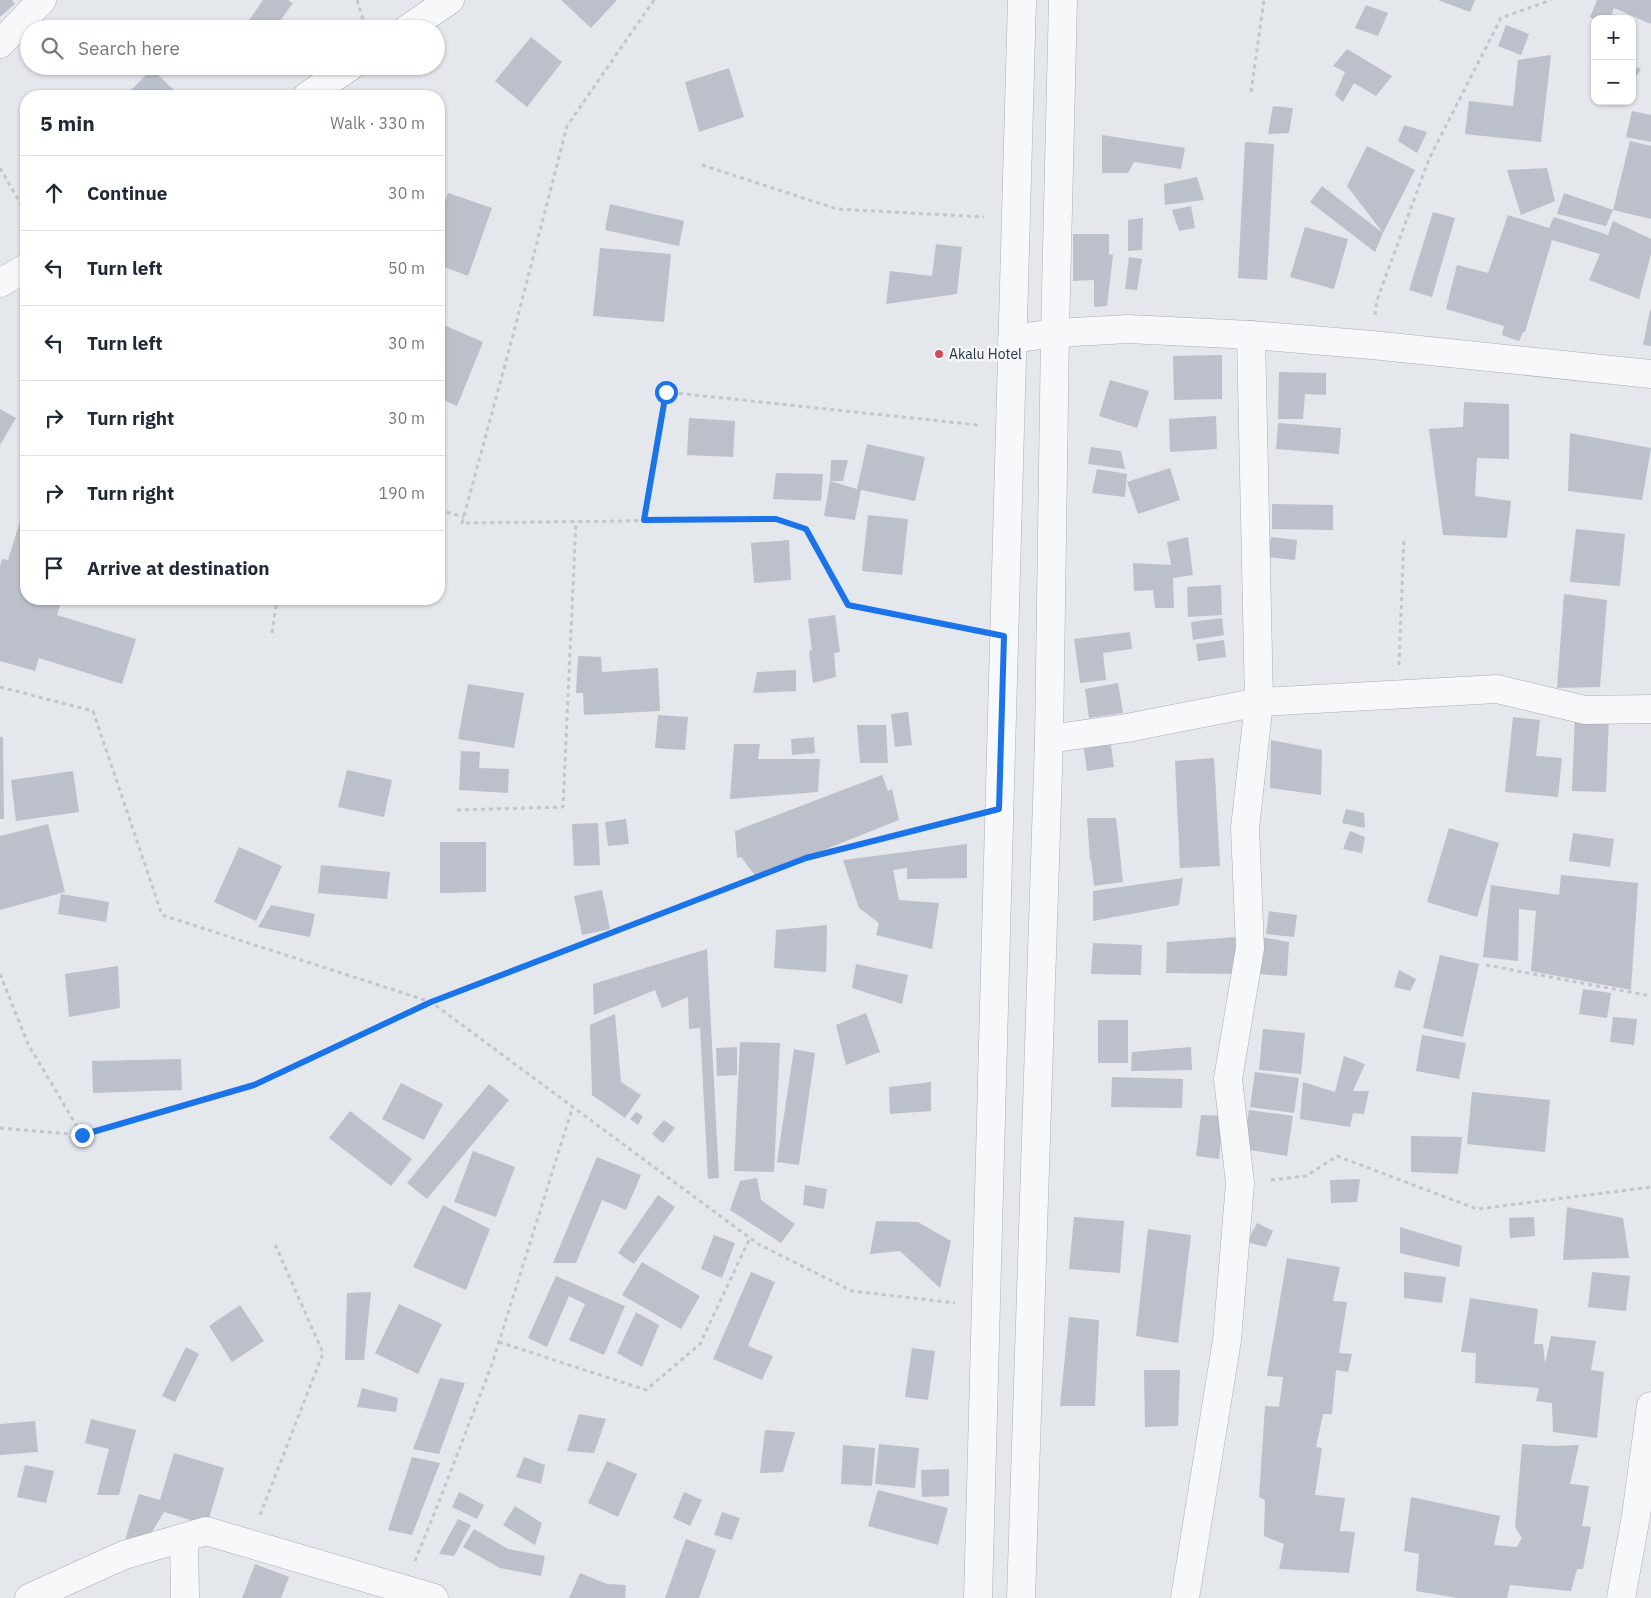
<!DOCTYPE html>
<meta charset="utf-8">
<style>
body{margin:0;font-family:"IBM Plex Sans",sans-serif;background:#f6f6f7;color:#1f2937}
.controls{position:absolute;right:15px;top:15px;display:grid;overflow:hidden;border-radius:10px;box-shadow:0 1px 4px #0004}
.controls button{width:45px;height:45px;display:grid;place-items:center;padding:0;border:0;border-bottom:1px solid #e0e1e3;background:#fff;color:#1f2937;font:25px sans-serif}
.stop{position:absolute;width:15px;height:15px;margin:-11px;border:4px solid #1a73e8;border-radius:50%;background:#fff}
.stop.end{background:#1a73e8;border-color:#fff;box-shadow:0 1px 5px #0008}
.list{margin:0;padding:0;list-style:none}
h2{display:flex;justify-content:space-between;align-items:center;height:65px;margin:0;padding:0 20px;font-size:21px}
h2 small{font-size:16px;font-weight:400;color:#747a83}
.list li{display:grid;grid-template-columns:32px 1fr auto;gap:15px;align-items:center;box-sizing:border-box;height:75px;padding:0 20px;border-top:1px solid #e0e1e3}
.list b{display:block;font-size:19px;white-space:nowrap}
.list em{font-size:16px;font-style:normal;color:#747a83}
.icon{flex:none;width:28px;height:28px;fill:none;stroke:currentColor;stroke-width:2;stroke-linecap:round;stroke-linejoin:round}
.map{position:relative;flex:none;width:1651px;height:1598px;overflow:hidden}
.search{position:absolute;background:#fff;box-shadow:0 1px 4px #0004;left:20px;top:20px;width:425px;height:55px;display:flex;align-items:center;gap:12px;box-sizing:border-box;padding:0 18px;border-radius:28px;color:#747a83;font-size:19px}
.panel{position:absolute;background:#fff;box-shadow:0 1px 4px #0004;left:20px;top:90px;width:425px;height:515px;border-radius:20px}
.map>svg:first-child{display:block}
.building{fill:#bbc0ca}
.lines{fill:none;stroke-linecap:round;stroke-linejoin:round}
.minor-casing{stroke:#a9aeb7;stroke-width:29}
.tertiary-casing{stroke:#a9aeb7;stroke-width:29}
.path{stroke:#c2c5cb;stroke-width:3;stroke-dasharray:4 4;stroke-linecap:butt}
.minor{stroke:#f7f8fa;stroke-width:28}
.tertiary{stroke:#f7f8fa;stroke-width:28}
.route{stroke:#1a73e8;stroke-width:6}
.poi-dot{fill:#d1495b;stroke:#f4f6f9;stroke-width:2}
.labels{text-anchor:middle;stroke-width:5;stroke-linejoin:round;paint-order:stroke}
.poi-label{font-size:14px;fill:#2b3445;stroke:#f4f6f9;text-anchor:start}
</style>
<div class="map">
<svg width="1651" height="1598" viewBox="0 0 1651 1598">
<rect width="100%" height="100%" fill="#e4e7ec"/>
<g class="building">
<path d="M0,0h12l3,4 -15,13z"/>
<path d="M263,0h25l5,3 -19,26h-31z"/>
<path d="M561,0h56l-26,28z"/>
<path d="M1438,0h37l-5,12z"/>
<path d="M1597,0h54v24l-37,-16 -4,11 -15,1 -5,-3z"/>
<path d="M1366,5l22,8 -10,23 -23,-8z"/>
<path d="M1506,25l23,9 -8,21 -23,-9z"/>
<path d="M531,37l31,25 -35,45 -32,-26z"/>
<path d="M1347,49l45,27 -16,20 -22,-13 -11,19 -8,-7 10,-23 -12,-6z"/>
<path d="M1551,55l-10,87 -76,-8 4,-33 44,5 5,-46z"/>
<path d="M1632,65l9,4 -9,13z"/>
<path d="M729,68l15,49 -45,15 -14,-50z"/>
<path d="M152,69l28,27h-55z"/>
<path d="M1273,106l20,2 -4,25 -21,1z"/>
<path d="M1632,111l19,4v27l-25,-5z"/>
<path d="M1404,125l23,7 -10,21 -19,-12z"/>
<path d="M1102,135l83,13 -4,21 -47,-7 -6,11h-26z"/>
<path d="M1630,141l21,5v73l-38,-9z"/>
<path d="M1245,142l29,2 -7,136 -29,-2z"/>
<path d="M1367,146l48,24 -32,63 -36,-47z"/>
<path d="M1547,168l8,33 -34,14 -14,-45z"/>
<path d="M1197,177l7,23 -39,5 -1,-21z"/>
<path d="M1322,186l61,47 -8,19 -65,-50z"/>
<path d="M448,193l44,15 -24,68 -29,-11v-47z"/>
<path d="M1564,193l49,17 -7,16 -49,-12z"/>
<path d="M610,204l74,17 -5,25 -74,-16z"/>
<path d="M1191,206l4,22 -16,3 -7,-21z"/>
<path d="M1433,212l22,6 -23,79 -23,-7z"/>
<path d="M1508,215l41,13 5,-11 54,18 5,-14 38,18v15l-12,45 -50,-19 11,-26 -48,-14 -27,92h-2l-4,9 -17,-6 2,-9 -58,-17 11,-44 31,8z"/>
<path d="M1143,218l-1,32 -14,1v-31z"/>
<path d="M1305,227l43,12 -14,50 -44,-12z"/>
<path d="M1073,234h36v20l4,1 -6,51 -13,1v-27l-21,1z"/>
<path d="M936,244l26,3 -5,47 -71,10 4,-33 42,5z"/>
<path d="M600,248l71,6 -7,68 -71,-6z"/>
<path d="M1129,257l13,2 -5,31 -12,-1z"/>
<path d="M1650,310h1v36l-8,-1z"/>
<path d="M439,323l44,19 -26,64 -18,-8z"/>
<path d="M1222,355v44l-48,1 -1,-44z"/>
<path d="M1279,372l47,1v22l-21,-1 -2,25h-25z"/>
<path d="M1110,380l39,11 -12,37 -38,-12z"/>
<path d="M1464,402l45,2v55l-32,-1 -2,38 36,5 -4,37 -64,-3 -14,-106 34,-2z"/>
<path d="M0,409l16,9 -16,27z"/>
<path d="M1216,416l1,33 -47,3 -1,-33z"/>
<path d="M689,418l46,3 -2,36 -46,-2z"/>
<path d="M1278,423l63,5 -2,26 -63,-5z"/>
<path d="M1570,433l81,15 -9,52 -74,-9z"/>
<path d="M867,444l58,13 -10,44 -54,-11 -6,30 -31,-4 6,-35 27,8z"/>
<path d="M1091,447l30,4 4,18 -37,-5z"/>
<path d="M831,460h17l-5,21h-13z"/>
<path d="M1170,468l10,32 -42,14 -11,-32z"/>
<path d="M1097,469l30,5 -2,23 -33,-4z"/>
<path d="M776,473l47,1 -2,27 -48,-2z"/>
<path d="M26,502v97h36l-5,16 79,24 -14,45 -83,-26 -4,13 -35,-10v-95l2,-7 6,1z"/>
<path d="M1272,504l61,1v25l-61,-1z"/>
<path d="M868,515l40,4 -6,56 -40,-4z"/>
<path d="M1576,529l49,5 -5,52 -50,-4z"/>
<path d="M1188,537l5,38 -20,3 1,30h-19l-2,-18 -19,1 -1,-28 38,2 -4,-23z"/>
<path d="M1271,537l26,3 -2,20 -27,-3z"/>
<path d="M789,540l2,40 -37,3 -3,-40z"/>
<path d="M1221,585l1,30 -34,2 -1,-30z"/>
<path d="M1564,594l43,6 -7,87 -43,1z"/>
<path d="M835,615l5,37 -6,1 2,24 -23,6 -4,-32 3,-1 -4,-31z"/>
<path d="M1222,618l2,17 -31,5 -2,-18z"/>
<path d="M1130,632l2,17 -29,4 3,27 -26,3 -6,-44z"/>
<path d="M1224,640l2,17 -28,4 -2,-17z"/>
<path d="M578,656l23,1 1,15 56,-4 2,43 -76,4 -1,-22h-7z"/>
<path d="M796,670v21l-43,2 4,-21z"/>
<path d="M1118,683l5,30 -34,5 -4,-29z"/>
<path d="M468,684l56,9 -10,55 -56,-9z"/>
<path d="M908,712l4,33 -17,2 -4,-33z"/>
<path d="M1575,714l34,1 -3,77 -34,-1z"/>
<path d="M658,715l30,2 -3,33 -30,-2z"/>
<path d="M1513,717l27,3 -4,36 26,2 -4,39 -53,-5z"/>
<path d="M857,725h29l2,38h-28z"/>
<path d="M0,737h3l1,82h-4z"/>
<path d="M814,737l1,16 -23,2 -1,-16z"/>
<path d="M1110,738l4,29 -27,4 -4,-28z"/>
<path d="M1271,740l51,10 -1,45 -51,-7z"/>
<path d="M734,744h26l-2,15h62l-2,33 -88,7z"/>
<path d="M461,751l19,1 -1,16 30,1 -1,24 -49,-3z"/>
<path d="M1214,758l6,108 -40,2 -5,-107z"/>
<path d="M347,770l45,10 -8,37 -46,-10z"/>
<path d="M73,771l6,41 -63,9 -5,-41z"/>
<path d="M882,775l6,16 4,-2 7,31 -143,57 -15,-20 -4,1 -2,-27z"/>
<path d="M1346,809l18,4 1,15 -23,-5z"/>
<path d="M1087,818h29l7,64 -29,4 -3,-26h-1z"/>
<path d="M626,819l3,25 -21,2 -3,-24z"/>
<path d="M598,823l2,42 -26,1 -2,-42z"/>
<path d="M48,824l17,68 -65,18v-74z"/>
<path d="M1449,828l50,15 -22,74 -50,-15z"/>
<path d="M1350,831l15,6 -3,16 -19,-4z"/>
<path d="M1573,833l41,6 -4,28 -41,-6z"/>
<path d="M440,842h46v50l-46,1z"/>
<path d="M967,844v34l-60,1v-11l-14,2 6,30 40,3 -7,46 -56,-14 3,-12 -20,-15 -16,-48z"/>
<path d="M239,847l43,19 -26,55 -42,-19z"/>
<path d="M321,865l69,7 -3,27 -69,-6z"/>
<path d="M1561,875l77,8 -7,107 -100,-19 5,-60 -17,-2 -1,52 -35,-4 8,-72 68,10z"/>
<path d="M1183,878l-4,27 -86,16v-30z"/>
<path d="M602,890l8,39 -28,6 -8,-39z"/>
<path d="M61,894l48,8 -3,20 -48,-8z"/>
<path d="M271,905l44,9 -5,23 -52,-10z"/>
<path d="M1269,911l28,4 -3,22 -28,-3z"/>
<path d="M827,925l-1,47 -52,-4 2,-38z"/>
<path d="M1238,937l-3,37 -69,-1 1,-31z"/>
<path d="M1261,937l28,5 -2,34 -31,-2z"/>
<path d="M1093,943l49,2 -1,30 -50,-1z"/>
<path d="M707,949l12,229 -11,1 -8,-151 -11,1 -1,-32 -26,11 -7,-18 -61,25 -1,-31z"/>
<path d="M1440,955l39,9 -16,73 -40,-9z"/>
<path d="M856,964l52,11 -6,29 -50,-16z"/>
<path d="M118,966l2,42 -51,9 -4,-43z"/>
<path d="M1399,970l17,9 -6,12 -16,-4z"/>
<path d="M1583,989l28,4 -4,25 -28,-4z"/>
<path d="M866,1013l14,39 -34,13 -10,-40z"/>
<path d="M615,1014l6,68 20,13 -16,23 -33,-23 -2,-70z"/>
<path d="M1613,1017l24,2 -3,26 -24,-3z"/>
<rect x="1098" y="1020" width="30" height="43"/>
<path d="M1263,1029l42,4 -4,41 -42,-4z"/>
<path d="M1422,1035l44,8 -7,36 -43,-8z"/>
<path d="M740,1042l40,1 -6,129 -40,-1z"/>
<path d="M737,1047v28l-20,1 -1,-28z"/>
<path d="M1191,1047l1,23 -61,1 1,-19z"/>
<path d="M794,1049l21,4 -16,112 -22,-3z"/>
<path d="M1344,1056l21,8 -12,27h16l-5,23 -11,-1 -3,14 -50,-8 3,-37 32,10z"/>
<path d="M181,1059l1,31 -89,3 -1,-32z"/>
<path d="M1255,1072l44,6 -5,35 -44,-6z"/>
<path d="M1112,1077l71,2 -1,29 -71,-1z"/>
<path d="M931,1082v29l-41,3 -1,-27z"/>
<path d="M401,1083l42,21 -19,36 -42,-21z"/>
<path d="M489,1084l20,16 -82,99 -20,-16z"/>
<path d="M1472,1092l78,8 -5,52 -78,-8z"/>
<path d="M1249,1110l44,6 -6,40 -44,-7z"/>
<path d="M350,1111l62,48 -21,27 -62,-48z"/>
<path d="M636,1112l7,4 -5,9 -8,-6z"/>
<path d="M1201,1115l22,1 -4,43 -23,-3z"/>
<path d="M664,1120l11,8 -12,15 -11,-9z"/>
<path d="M1411,1136l51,1 -4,37 -47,-2z"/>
<path d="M473,1151l42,16 -19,50 -42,-15z"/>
<path d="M597,1157l44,18 -15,35 -24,-10 -26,63h-23z"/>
<path d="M757,1178l4,22 34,24 -14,19 -51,-33 10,-29z"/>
<path d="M1360,1179l-3,23 -26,1 -1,-23z"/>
<path d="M805,1185l22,4 -3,20 -21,-4z"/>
<path d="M658,1195l17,12 -41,57 -16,-11z"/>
<path d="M443,1205l47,24 -24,61 -53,-23z"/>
<path d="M1567,1207l56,11 6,40 -66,2z"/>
<path d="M1074,1217l50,4 -4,52 -51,-4z"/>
<path d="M1534,1217l1,19 -25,2 -1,-20z"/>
<path d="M876,1221l42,1 33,19 -11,47 -40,-37 -30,3z"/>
<path d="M1257,1223l16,8 -7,16 -19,-5z"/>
<path d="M1400,1227l62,19 -3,21 -59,-14z"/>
<path d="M1148,1229l43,6 -13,108 -42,-7z"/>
<path d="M714,1235l21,8 -13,35 -21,-9z"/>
<path d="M1287,1258l53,9 -7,34 14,1 -8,51 13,1 -4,18 -12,-2 -4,44h-9l-7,33 6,1 -7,47 30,3 -5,33 15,1 -6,41 -70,-4 5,-25 -20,-8 1,-36 -6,-3 6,-91 14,1 4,-30 -16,-1z"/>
<path d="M642,1262l58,34 -19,33 -59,-34z"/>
<path d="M751,1272l24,10 -27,64 25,10 -11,24 -49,-21z"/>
<path d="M1404,1272l42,5 -4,26 -38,-5z"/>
<path d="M1592,1272l38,4 -4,35 -38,-4z"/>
<path d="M556,1276l69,30 -21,49 -35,-15 16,-36 -16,-8 -22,51 -19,-9z"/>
<path d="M371,1292l-7,68h-19l2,-67z"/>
<path d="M1470,1298l68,11 -4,35h9l2,20 6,-28 45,5 -5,29 13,2 -7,66 -44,-6 -1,-29 -16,-2 3,-13 -64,-5 1,-30 -15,-1z"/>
<path d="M399,1304l43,20 -24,50 -43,-21z"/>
<path d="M240,1305l24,36 -32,21 -23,-36z"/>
<path d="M636,1312l23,13 -17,42 -25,-14z"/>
<path d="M1069,1317l30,3 -4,86h-35z"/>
<path d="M186,1347l13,7 -24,48 -13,-6z"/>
<path d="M912,1348l23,3 -7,49 -23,-3z"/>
<path d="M1144,1370h36l-2,56 -33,1z"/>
<path d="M440,1378l25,5 -26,71 -26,-5z"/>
<path d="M362,1388l36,10 -2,14 -39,-5z"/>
<path d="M579,1414l27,5 -12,34 -27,-2z"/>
<path d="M91,1419l45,11 -17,65h-22l12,-46 -24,-6z"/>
<path d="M35,1421l3,31 -38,3v-31z"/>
<path d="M765,1430l30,2 -12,40 -23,1z"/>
<path d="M879,1444l40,4 -4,40 -40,-4z"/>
<path d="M1522,1444l31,2 26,-1 -9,39 19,2 -7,40 9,1 -8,42h-6l-6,22 -61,-6 -3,13h-49l-42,-7 3,-37 -15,-3 7,-54 89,19 -6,29 23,2 5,-9 -7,-11z"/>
<path d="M843,1445l32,3 -3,38 -31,-2z"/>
<path d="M174,1453l50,15 -17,57 -43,-13 -20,33 -19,-5 14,-46 21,6z"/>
<path d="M412,1457l28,6 -28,72 -24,-5z"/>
<path d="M524,1457l21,8 -4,19 -25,-7z"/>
<path d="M607,1461l30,13 -19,43 -30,-14z"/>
<path d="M25,1465l29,6 -8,32 -29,-6z"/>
<path d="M949,1469v27l-27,1 -1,-27z"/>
<path d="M878,1490l70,18 -10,37 -70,-19z"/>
<path d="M459,1492l25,13 -7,14 -25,-12z"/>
<path d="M684,1492l18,8 -12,26 -17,-8z"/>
<path d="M515,1506l27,17 -7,22 -32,-20z"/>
<path d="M722,1512l18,6 -8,22 -18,-5z"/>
<path d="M458,1519l13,6 -17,31 -15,-2z"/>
<path d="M474,1529l34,20 37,7 -4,20 -41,-8 -37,-21z"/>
<path d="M686,1539l30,11 -17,48h-34z"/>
<path d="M255,1564l34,13 -8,21h-39z"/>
<path d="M580,1573l27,11 19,1 -1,13h-56z"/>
</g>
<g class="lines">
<g class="minor-casing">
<g id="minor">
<path d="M0,44l42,-44"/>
<path d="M1012,339l43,-6 73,-4 123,6 121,10 279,29"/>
<path d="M1049,739l78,-11 132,-26 238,-13 88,21 66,-1"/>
<path d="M184,1538l1,60"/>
<path d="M29,1598l95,-43 82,-24 228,67"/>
<path d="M1185,1598l42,-258 13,-157 -12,-104 22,-131 -5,-120 14,-126 -8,-367"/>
<path d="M1621,1598l15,-82 15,-110"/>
</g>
</g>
<g class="tertiary-casing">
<g id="tertiary">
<path d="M407,29l43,-29"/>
<path d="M307,96l44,-30"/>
<path d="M0,283l26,-15"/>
<path d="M978,1598c16,-533 27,-1065 44,-1598"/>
<path d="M1021,1598l28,-859 6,-406 8,-333"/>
</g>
</g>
<g class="path">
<path d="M357,0l9,29"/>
<path d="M654,0l-87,126 -55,213 -50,184 314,-4 30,10 42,76 126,25"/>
<path d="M1251,92l13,-92"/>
<path d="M702,165l135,44 147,8"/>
<path d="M0,168l26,45"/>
<path d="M1375,315l2,-15 52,-141 72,-141 50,-18"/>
<path d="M439,510l25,7"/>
<path d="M644,521l22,-129 312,33"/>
<path d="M272,633l5,-34"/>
<path d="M1399,665l5,-128"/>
<path d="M0,687l93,24 69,204 269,87 327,242 94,47 103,12"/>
<path d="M457,810l106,-3 13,-286"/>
<path d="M1486,965l165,31"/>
<path d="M0,974l28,70 54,91"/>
<path d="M0,1128l82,7 172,-50 177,-83 375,-144 161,-41"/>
<path d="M1271,1180l35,-4 31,-20 140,53 174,-22"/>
<path d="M499,1342l147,48 54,-46 50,-106"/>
<path d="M260,1515l63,-162 -49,-111"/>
<path d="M415,1561l25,-62 52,-135 81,-258"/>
</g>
<use href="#minor" class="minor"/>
<use href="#tertiary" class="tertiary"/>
</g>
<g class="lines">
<path class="route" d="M82,1135l172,-50 177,-83 375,-144 193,-49 5,-173 -156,-31 -42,-76 -30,-10 -132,1 22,-128"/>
</g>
<circle class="poi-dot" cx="939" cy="354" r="5"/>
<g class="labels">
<g class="poi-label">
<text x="949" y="359">Akalu Hotel</text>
</g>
</g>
</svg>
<div class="controls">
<button>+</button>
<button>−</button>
</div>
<div class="stop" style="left:666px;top:392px"></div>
<div class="stop end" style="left:82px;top:1135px"></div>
<div class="search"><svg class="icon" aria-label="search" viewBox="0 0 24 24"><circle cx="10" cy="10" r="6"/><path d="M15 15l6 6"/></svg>Search here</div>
<section class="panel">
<h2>5 min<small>Walk · 330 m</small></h2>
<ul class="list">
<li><svg class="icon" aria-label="ahead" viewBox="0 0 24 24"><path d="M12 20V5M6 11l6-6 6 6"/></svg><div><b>Continue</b></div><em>30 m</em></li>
<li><svg class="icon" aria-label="left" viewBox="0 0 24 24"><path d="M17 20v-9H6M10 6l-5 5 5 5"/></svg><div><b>Turn left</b></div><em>50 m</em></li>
<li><svg class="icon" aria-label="left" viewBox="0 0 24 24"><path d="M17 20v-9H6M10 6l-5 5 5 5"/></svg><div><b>Turn left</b></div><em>30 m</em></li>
<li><svg class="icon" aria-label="right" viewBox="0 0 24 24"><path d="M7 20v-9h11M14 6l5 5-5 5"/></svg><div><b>Turn right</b></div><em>30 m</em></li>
<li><svg class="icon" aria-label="right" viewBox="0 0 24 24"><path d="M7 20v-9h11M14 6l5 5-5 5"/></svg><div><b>Turn right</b></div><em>190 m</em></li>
<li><svg class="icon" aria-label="arrive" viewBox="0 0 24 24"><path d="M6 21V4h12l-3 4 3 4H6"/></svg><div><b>Arrive at destination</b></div></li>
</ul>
</section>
</div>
